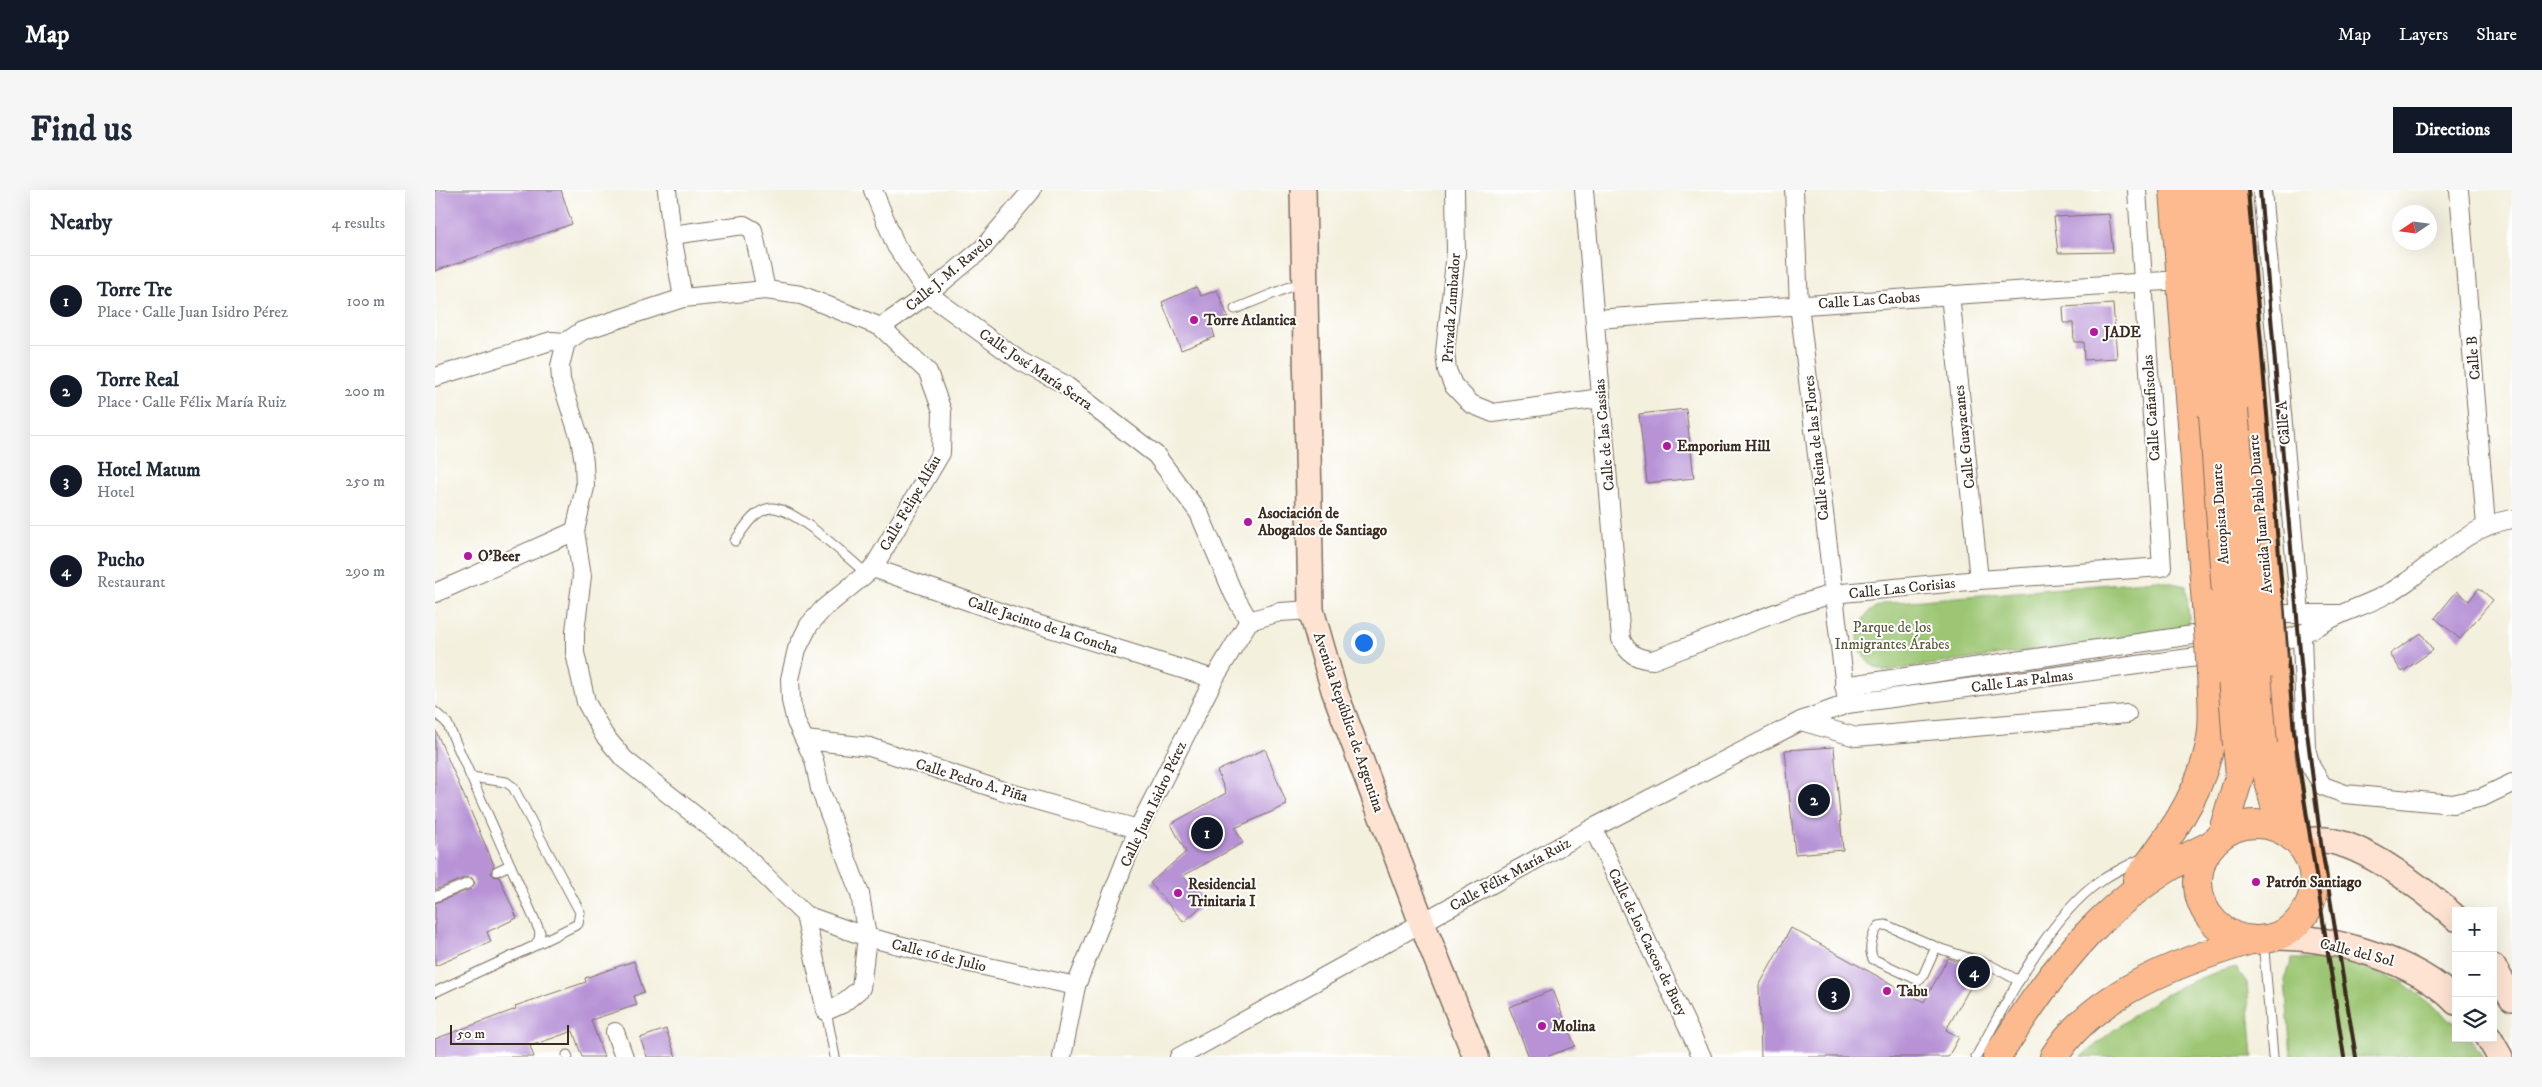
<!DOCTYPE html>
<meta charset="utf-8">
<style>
body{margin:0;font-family:"IM FELL DW Pica",serif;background:#f6f6f7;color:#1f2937}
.controls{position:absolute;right:15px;bottom:15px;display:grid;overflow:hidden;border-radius:0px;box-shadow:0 5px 20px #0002}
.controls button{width:45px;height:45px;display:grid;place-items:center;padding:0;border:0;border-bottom:1px solid #e0e1e3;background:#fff;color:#1f2937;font:25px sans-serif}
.compass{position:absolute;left:1957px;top:15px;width:45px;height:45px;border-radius:50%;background:#fff;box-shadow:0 5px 20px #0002;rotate:257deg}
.scale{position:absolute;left:15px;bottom:12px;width:119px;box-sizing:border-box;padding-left:5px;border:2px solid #3b2a1e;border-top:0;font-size:14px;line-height:18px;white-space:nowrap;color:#3b2a1e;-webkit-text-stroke:4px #fff;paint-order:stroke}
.you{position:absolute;left:928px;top:452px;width:18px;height:18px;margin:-12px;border:4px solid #fff;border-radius:50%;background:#1a73e8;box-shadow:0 0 0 8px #1a73e833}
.badge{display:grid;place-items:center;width:32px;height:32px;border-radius:50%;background:#111827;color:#fff;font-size:16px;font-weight:700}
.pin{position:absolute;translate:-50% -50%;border:2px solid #fff;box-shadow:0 1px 5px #0006}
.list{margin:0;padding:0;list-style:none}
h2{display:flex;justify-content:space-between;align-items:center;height:65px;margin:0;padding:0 20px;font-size:21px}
h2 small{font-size:16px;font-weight:400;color:#747a83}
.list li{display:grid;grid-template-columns:32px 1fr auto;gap:15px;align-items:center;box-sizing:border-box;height:90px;padding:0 20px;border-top:1px solid #e0e1e3}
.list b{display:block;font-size:19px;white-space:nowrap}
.list p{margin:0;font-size:16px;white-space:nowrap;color:#747a83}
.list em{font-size:16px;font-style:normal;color:#747a83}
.icon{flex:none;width:28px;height:28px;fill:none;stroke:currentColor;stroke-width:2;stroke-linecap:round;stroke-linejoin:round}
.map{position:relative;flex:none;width:2077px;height:867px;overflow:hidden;border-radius:0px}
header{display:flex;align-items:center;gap:30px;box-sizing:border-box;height:70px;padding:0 25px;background:#111827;color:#fff}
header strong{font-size:24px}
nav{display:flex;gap:28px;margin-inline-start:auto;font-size:18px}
.intro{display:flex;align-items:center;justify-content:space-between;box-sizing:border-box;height:120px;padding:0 30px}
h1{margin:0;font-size:35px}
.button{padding:12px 22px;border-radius:0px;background:#111827;color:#fff;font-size:18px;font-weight:700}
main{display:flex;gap:30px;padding:0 30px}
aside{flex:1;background:#fff;border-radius:0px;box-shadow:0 5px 20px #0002}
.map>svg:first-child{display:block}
.green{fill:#9cc673;stroke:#6c7848}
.building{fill:#b793d6}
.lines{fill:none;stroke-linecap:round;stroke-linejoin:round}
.lane-casing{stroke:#7c6f61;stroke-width:11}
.street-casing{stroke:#7c6f61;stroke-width:20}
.secondary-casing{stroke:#7c6f61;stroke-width:28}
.primary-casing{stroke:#7c6f61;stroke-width:30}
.highway-casing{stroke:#7c6f61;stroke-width:30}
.lane{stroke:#fff;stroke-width:9}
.street{stroke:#fff;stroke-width:18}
.secondary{stroke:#fee3d2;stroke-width:25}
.primary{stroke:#fcba8e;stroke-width:28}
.highway{stroke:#fcba8e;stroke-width:28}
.rail{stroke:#3b2a1e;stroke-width:4}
.primary-bridge-casing{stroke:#7c6f61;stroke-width:30;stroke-linecap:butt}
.highway-bridge-casing{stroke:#7c6f61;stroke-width:30;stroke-linecap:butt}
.primary-bridge{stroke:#fcba8e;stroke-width:28}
.highway-bridge{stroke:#fcba8e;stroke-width:28}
.poi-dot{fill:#b5179e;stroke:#fff;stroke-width:2}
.labels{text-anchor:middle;stroke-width:4;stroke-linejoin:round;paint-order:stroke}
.street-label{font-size:15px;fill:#3b2a1e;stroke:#fff}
.poi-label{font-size:15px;font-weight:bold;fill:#3b2a1e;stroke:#fff;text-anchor:start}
.park-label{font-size:15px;fill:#585938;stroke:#fff}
</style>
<header>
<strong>Map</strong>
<nav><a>Map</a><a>Layers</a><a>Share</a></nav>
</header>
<div class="intro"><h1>Find us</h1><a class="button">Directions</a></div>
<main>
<aside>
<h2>Nearby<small>4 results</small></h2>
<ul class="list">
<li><span class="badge">1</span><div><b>Torre Tre</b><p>Place · Calle Juan Isidro Pérez</p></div><em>100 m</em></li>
<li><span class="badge">2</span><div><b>Torre Real</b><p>Place · Calle Félix María Ruiz</p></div><em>200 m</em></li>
<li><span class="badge">3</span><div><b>Hotel Matum</b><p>Hotel</p></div><em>250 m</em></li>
<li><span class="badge">4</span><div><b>Pucho</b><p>Restaurant</p></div><em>290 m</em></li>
</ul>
</aside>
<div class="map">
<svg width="2077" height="867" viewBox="0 0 2077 867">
<rect width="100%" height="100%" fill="#fff"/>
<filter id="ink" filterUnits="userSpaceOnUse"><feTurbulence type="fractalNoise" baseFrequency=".02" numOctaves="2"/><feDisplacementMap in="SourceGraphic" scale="10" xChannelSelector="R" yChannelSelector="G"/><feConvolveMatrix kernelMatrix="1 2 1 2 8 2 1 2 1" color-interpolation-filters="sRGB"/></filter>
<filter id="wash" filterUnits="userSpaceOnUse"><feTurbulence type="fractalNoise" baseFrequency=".0096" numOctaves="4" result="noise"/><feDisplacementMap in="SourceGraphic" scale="20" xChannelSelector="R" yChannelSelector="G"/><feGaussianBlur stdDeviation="1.12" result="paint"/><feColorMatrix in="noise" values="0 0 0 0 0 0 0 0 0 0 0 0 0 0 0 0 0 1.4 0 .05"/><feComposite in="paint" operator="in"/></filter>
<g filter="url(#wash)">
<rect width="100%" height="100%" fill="#f4f0de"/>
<g class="green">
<path d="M1722,390l29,6 4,43 -306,42c-36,-11 -34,-59 2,-68z"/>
<path d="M1857,769l54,1 56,22 54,42v14h14l13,19h-192l-6,-77z"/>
<path d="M1801,777l11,16 6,74h-171c46,-41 93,-76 154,-90z"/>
</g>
<g id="blocks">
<g class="building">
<path d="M0,0h126l11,34 -137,47z"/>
<path d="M1674,24l4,38 -55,1 -4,-36z"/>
<path d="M761,97l5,9 16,-6 11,27 -17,7 4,13 -34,13 -19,-48z"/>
<path d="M1678,114l4,54 -33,2 -1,-18h-9l-1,-19h-9l-1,-16z"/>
<path d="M1251,219l8,69 -47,5 -8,-69z"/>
<path d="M2044,398l14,12 -33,39 -25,-21 22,-27 12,10z"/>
<path d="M1986,443l12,17 -31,22 -12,-18z"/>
<path d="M0,539l59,136 -3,8 3,3 5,1 18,41 -30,14 4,10 -56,24v-63l36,-14 4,-6 -3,-5 -5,-1 -32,13z"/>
<path d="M1399,557l9,103 -48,4 -10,-104z"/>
<path d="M830,559l22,56 -52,23 8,15 -60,33 23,26 -22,20 -34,-39 36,-31 -15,-28 55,-31 -9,-22z"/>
<path d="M1356,738l133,74 24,-44 32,12 -34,60 13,7 -11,20h-187l-2,-71z"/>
<path d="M199,771l10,31 -10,4 3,9 -46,15 13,37h-22l-9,-26 -43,15 4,11h-99v-18l81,-30 -1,-3 71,-24 -1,-4z"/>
<path d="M1118,800l22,56 -29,11h-17l-20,-50z"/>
<path d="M231,839l10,28h-29l-7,-19z"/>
</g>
</g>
</g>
<g filter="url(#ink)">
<use href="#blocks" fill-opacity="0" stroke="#7c6f61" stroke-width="1"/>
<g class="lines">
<g class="lane-casing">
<g id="lane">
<path d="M800,119l67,-27"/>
<path d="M300,351c9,-13 19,-31 36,-33 22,-2 78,51 95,65"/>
<path d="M0,522l12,11 93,209 -1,8 -5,6 -99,46"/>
<path d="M36,587l35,5 7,5 67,125 -2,12 -43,21"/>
<path d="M62,681l13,-6"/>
<path d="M0,707l34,-14"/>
<path d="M1828,749l10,118"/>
<path d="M1501,757l-13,29 -5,4 -45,-21c-5,-10 -1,-25 6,-33l7,-1c18,8 37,16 55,24l49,16 29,16"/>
<path d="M391,821l9,46"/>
<path d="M132,865l1,2"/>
<path d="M1541,867c30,-54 72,-139 123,-175 13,-9 29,-17 44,-24"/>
</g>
</g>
<g class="street-casing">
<g id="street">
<path d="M232,0l5,45 11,63"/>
<path d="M438,0l23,56 32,48 92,67 44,23 92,71 43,58 35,82 15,26"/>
<path d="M1020,0l1,63 -11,99 2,18 6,15 18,19 22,9 108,-15"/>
<path d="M1149,0l37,449c7,15 16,20 32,21l141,-54 38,-12 147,-14 183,-13 -25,-377"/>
<path d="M1359,0l5,115 48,399"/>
<path d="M1827,0l38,424"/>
<path d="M2024,0l27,336"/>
<path d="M237,45l72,-10 9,5 13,60"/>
<path d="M1515,104l29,286"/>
<path d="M1161,129l584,-39"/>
<path d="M446,137l47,-33 55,-46 49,-58"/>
<path d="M0,187l116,-36 15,1"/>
<path d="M438,378l135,47 206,64"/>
<path d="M0,403l140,-62"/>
<path d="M1850,424h54"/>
<path d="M1867,446l4,112 5,19 12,19 22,8 108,10 30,-7 29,-14"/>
<path d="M1852,449c20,-5 34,-16 52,-24 23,-10 45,-17 66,-32 34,-24 64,-57 107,-64"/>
<path d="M1409,496l349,-51"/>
<path d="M1366,531l55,16 271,-23"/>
<path d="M370,550l65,7 130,43 138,39"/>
<path d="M1158,638l109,229"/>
<path d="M370,725l21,96 16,-7 19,-16 6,-51 -7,-43 -40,-105 -6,-29 -18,-38 -5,-21 -1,-22 7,-30 12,-24 14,-16 50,-41 68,-115 1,-42 -14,-39 -47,-45 -80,-32 -35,-5 -83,8 -101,33 -16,11 -6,24 1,14 19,59 4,23 1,25 -10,44 7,45 -7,55v22l11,49 18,33 20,24 115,91 66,65 62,22 103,26 106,23"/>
<path d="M180,842l9,25"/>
<path d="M627,867l14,-71 62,-157 76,-150 35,-58 31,-9 31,-2"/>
<path d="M744,867l414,-229 208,-107 46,-17 350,-47"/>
</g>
</g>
<g class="secondary-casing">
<g id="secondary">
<path d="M868,0l8,420 23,80 88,233 54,134"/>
<path d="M1864,652c8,-1 17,-3 26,-2 40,4 101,51 131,78"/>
<path d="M1841,747c56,0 140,23 180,65"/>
<path d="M2058,777l19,31"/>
<path d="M2054,848l11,19"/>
</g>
</g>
<g class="primary-casing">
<g id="primary">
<path d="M1739,0l32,414"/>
<path d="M1798,0l35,410"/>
<path d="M1838,472l8,97 13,77"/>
<circle cx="1821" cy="692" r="58"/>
<path d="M1702,690c30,-40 61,-81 72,-131 6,-25 3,-52 2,-77"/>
<path d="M1562,867c58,-92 112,-165 214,-212"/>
<path d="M1619,867c38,-64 130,-97 197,-117"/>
</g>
</g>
<g class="highway-casing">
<g id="highway">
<path d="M1762,0l16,224"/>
<path d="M1782,0l17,220"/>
<path d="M1828,554l1,17 17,68"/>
<path d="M1787,644l18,-60 -3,-29"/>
</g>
</g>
<use href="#lane" class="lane"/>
<use href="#street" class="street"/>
<use href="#secondary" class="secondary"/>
<use href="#primary" class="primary"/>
<use href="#highway" class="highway"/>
<g class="rail">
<path d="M1813,0l46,542 50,325"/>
<path d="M1825,0l47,542 14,111 35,214"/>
</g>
<g class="primary-bridge-casing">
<g id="primary-bridge">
<path d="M1833,410l5,62"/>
<path d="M1771,414l5,68"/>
</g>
</g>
<g class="highway-bridge-casing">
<g id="highway-bridge">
<path d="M1799,220l29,334"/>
<path d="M1778,224l24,331"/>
</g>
</g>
<use href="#primary-bridge" class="primary-bridge"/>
<use href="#highway-bridge" class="highway-bridge"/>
</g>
</g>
<g class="poi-dot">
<circle cx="759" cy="130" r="5"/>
<circle cx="1659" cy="142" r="5"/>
<circle cx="1232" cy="256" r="5"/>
<circle cx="813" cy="332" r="5"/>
<circle cx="33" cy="366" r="5"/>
<circle cx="1821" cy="692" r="5"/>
<circle cx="743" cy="703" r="5"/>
<circle cx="1452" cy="801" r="5"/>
<circle cx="1107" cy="836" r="5"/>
</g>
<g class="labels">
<g class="street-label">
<text transform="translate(514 83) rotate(-40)" y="5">Calle J. M. Ravelo</text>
<text transform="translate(1434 110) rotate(-4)" y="5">Calle Las Caobas</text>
<text transform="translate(1016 118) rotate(-86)" y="5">Privada Zumbador</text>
<text transform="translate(2038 168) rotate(-95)" y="5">Calle B</text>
<text transform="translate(601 179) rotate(34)" y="5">Calle José María Serra</text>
<text transform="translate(1716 218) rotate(-94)" y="5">Calle Cañafistolas</text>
<text transform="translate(1848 233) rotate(-95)" y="5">Calle A</text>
<text transform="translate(1169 245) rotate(-95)" y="5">Calle de las Cassias</text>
<text transform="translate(1529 247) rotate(-96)" y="5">Calle Guayacanes</text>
<text transform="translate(1381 258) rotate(-96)" y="5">Calle Reina de las Flores</text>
<text transform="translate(475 313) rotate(-60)" y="5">Calle Felipe Alfau</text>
<text transform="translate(1785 324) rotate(-94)" y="5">Autopista Duarte</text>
<text transform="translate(1825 324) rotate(-95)" y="5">Avenida Juan Pablo Duarte</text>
<text transform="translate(1467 398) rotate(-6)" y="5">Calle Las Corisias</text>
<text transform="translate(608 435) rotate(18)" y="5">Calle Jacinto de la Concha</text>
<text transform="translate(1587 491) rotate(-7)" y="5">Calle Las Palmas</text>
<text transform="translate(914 532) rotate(71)" y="5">Avenida República de Argentina</text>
<text transform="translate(537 590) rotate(17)" y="5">Calle Pedro A. Piña</text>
<text transform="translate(718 614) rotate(-65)" y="5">Calle Juan Isidro Pérez</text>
<text transform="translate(1075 684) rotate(-29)" y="5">Calle Félix María Ruiz</text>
<text transform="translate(1213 752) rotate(64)" y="5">Calle de los Cascos de Buey</text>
<text transform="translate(1922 762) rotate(14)" y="5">Calle del Sol</text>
<text transform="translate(504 765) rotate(14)" y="5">Calle 16 de Julio</text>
</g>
<g class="poi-label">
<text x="769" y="135">Torre Atlantica</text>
<text x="1669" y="147">JADE</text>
<text x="1242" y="261">Emporium Hill</text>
<text x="823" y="328">Asociación de<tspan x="823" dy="17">Abogados de Santiago</tspan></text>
<text x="43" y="371">O'Beer</text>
<text x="1831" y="697">Patrón Santiago</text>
<text x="753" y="699">Residencial<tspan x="753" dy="17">Trinitaria I</tspan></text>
<text x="1462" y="806">Tabu</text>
<text x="1117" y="841">Molina</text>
</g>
<g class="park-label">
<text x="1457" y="442">Parque de los<tspan x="1457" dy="17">Inmigrantes Árabes</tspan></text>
</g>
</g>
</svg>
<div class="controls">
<button>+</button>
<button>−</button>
<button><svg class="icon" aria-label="layers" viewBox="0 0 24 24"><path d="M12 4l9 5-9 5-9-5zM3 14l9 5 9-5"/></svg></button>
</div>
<svg class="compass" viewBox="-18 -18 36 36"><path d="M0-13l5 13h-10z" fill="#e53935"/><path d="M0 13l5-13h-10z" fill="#747a83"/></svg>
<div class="scale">50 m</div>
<div class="you"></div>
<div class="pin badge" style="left:772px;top:643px">1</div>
<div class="pin badge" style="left:1379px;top:610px">2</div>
<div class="pin badge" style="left:1399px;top:804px">3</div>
<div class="pin badge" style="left:1539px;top:782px">4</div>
</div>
</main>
